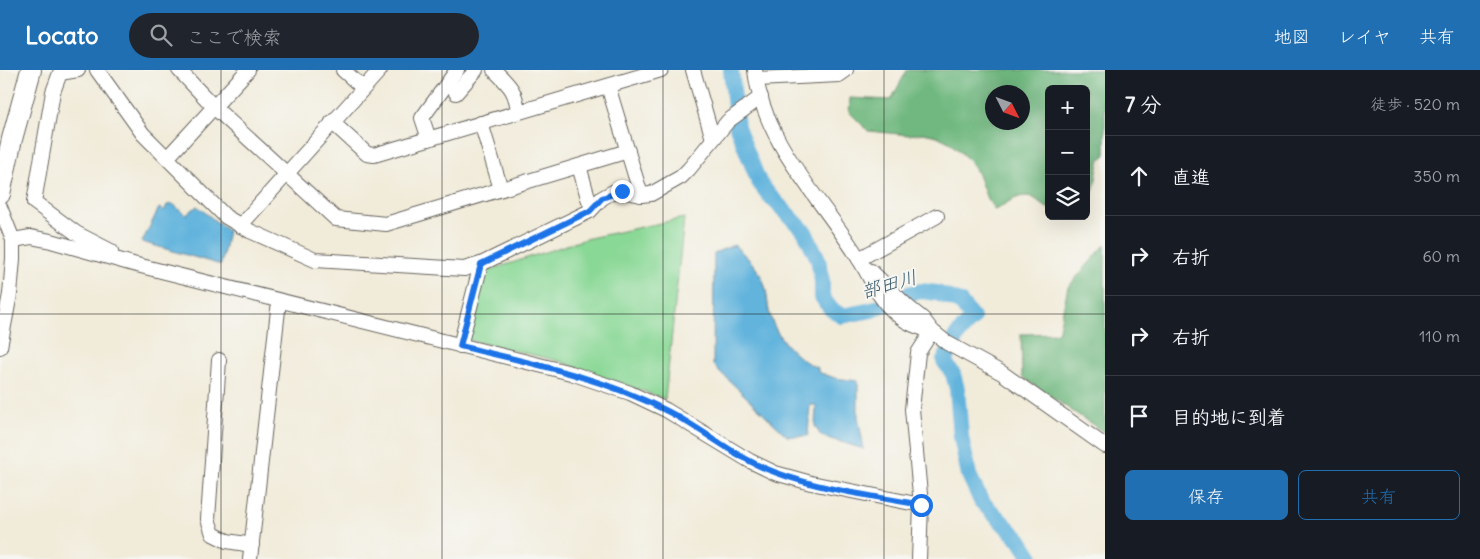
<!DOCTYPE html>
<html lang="ja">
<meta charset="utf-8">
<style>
body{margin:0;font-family:Delius,"Klee One",sans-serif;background:#20242c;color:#f1f3f6}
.controls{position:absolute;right:15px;top:15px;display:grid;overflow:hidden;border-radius:8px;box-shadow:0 5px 20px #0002}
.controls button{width:45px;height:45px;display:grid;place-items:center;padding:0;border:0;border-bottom:1px solid #363941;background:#171b24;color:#f1f3f6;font:25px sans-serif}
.compass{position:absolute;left:985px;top:15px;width:45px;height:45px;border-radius:50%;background:#171b24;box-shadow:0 5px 20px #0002;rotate:132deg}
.stop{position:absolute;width:15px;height:15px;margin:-11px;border:4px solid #1a73e8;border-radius:50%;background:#fff}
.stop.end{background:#1a73e8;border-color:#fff;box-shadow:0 1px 5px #0008}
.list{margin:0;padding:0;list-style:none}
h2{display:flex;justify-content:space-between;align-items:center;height:65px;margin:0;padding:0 20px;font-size:21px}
h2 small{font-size:16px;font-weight:400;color:#9ea1a6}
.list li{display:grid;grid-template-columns:32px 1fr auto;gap:15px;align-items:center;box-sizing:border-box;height:80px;padding:0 20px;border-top:1px solid #363941}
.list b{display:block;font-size:19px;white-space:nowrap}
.list em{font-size:16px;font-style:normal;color:#9ea1a6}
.actions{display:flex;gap:10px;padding:15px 20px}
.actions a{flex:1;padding:11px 0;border:1px solid #1f6fb2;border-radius:8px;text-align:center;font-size:18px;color:#1f6fb2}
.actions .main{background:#1f6fb2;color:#fff}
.icon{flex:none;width:28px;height:28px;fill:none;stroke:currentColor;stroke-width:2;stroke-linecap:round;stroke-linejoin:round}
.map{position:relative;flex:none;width:1105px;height:489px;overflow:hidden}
header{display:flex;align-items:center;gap:30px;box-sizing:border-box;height:70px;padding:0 25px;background:#1f6fb2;color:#fff}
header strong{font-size:24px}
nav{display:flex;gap:28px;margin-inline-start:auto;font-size:18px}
.search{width:350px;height:45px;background:#20242c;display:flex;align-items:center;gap:12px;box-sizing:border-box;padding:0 18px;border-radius:28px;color:#9ea1a6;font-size:19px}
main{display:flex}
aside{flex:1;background:#171b24}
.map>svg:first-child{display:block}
.green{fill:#8ad896;stroke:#537a59}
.forest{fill:#6fb87f;stroke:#466a4e;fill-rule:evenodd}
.water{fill:#62b4dd;stroke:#3f687c}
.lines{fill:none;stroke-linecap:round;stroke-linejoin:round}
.river{stroke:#62b4dd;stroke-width:16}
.minor-casing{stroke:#67645e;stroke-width:16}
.highway-casing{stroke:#67645e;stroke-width:22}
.minor{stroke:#fff;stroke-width:14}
.highway{stroke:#fff;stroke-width:20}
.route{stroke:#1a73e8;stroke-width:6}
.grid{fill:none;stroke:#1c1c1c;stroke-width:1;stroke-opacity:0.55}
.labels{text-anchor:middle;stroke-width:4;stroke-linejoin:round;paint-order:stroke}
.water-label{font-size:19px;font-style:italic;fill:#385969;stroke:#f6f6f2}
</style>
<header>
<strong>Locato</strong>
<div class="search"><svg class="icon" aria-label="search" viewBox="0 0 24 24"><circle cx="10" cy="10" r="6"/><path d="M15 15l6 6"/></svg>ここで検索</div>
<nav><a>地図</a><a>レイヤ</a><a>共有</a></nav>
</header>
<main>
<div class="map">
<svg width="1105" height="489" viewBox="0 0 1105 489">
<rect width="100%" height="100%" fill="#f6f6f2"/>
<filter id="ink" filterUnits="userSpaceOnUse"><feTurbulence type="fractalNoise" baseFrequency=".02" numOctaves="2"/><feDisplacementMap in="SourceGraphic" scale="10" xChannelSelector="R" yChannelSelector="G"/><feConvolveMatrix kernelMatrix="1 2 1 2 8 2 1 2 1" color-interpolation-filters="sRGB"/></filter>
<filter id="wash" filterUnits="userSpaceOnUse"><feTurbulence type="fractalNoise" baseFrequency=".0096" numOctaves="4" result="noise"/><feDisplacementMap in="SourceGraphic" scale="20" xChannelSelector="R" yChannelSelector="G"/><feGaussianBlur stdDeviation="1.12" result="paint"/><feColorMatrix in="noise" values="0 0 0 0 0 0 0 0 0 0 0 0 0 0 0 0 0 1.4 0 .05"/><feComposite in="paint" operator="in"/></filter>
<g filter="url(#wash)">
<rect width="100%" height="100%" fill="#f1ebd9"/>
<path class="green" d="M684,148l-19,181 -106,-38 -94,-22 19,-67 101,-33z"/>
<g class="forest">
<path d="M907,0h198v86l-5,3c-5,17 -3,33 -14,47v-117h-37v120c-6,-3 -11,-9 -17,-12 -14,-4 -26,7 -37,13l-8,-11 -10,-27 -8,-12 -20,-18 -12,-6 -14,-3 -14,2 -41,-4 -19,-19 1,-14 41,2zM992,22h30v30h-30z"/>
<path d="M1105,175v188l-83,-56 -1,-43 37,-1 10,-46z"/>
</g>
<g class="water">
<path d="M173,134l13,11 11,-9 31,25 -7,34 -79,-23 17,-34 5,3 3,-6z"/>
<path d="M734,175c11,10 21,19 28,33 5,10 5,22 7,33 5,24 26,48 49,57v4l17,6 23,3v36l6,32 -43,-13 -6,-10 1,-21h-6l-2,31h-21l-74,-71 1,-112z"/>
</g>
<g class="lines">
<path class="river" d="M731,0l6,57 22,55 10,13 36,37 13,27 4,22v16l9,12 11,7 30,-6 36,-16 13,-3 16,2 23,9 13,16 -15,16 -14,27 9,13 4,15 4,48 8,38 12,26 39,39 12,19"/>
</g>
</g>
<g filter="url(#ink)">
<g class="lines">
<g class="minor-casing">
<g id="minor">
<path d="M78,0l-18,3 -7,19 -19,110 42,31 35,18"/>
<path d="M97,0l46,64 83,83 24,14 65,29 149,9 17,-5 109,-53 12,-13 11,-6 8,-1 20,4 10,-1 30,-17 8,-8 39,-48 33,-24"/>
<path d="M179,0l35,37 122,112 50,5 242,-73"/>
<path d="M343,0l20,18"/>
<path d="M494,0c15,15 22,20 24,42"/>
<path d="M693,0l20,69"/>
<path d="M755,0c8,73 67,129 104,189 11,17 18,37 33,51 12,12 24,17 40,21"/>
<path d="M757,9l82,-4 7,-5"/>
<path d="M608,16l33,109"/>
<path d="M456,23l20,-23"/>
<path d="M332,52l35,32 7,1 287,-85"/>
<path d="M481,53l20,66"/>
<path d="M429,69l-7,-21 35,-48"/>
<path d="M167,88l81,-88"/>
<path d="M579,96l10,35 5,5"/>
<path d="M0,137l13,33v19l-3,35 -10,53"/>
<path d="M240,156l140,-156"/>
<path d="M13,170l18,-3 20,4 82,23 438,109 59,20 36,17 84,51 25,12 36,10 110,22"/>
<path d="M859,189l78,-43"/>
<path d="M871,201l37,36 15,12 9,12 15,12 55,30 103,73"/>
<path d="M460,276l21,-82"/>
<path d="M219,290l-11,159 5,15 14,7 25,4"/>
<path d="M250,489l29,-258"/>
<path d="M919,489l2,-54 -9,-96 6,-56 14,-22"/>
</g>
</g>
<g class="highway-casing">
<path id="highway" d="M0,124l12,-55 19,-69"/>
</g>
<use href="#minor" class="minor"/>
<use href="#highway" class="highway"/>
</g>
</g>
<g class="lines" filter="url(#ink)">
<path class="route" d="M622,121l-20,7 -12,13 -109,53 -21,82c70,17 141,31 205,64 39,19 71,49 112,63 46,17 96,23 144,32"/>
</g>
<path class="grid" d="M221,0v489M442,0v489M663,0v489M884,0v489M0,244h1105"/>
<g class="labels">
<g class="water-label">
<text transform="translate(889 214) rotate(-16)" y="7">部田川</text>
</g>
</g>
</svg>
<div class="controls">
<button>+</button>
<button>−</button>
<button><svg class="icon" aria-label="layers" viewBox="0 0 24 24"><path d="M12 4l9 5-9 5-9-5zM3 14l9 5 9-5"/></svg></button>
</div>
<svg class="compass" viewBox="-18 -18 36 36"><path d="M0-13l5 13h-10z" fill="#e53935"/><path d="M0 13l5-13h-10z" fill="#9ea1a6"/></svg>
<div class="stop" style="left:921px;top:435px"></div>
<div class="stop end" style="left:622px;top:121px"></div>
</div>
<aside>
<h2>7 分<small>徒歩 · 520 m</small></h2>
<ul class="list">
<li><svg class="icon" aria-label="ahead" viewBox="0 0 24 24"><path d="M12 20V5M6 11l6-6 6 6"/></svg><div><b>直進</b></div><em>350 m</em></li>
<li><svg class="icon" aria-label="right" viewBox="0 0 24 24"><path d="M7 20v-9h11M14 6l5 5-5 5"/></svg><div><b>右折</b></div><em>60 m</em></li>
<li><svg class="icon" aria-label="right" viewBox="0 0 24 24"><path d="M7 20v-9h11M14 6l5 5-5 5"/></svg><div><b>右折</b></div><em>110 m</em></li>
<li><svg class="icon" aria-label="arrive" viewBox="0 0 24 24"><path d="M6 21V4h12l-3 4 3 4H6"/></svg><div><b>目的地に到着</b></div></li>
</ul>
<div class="actions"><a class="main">保存</a><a>共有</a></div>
</aside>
</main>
